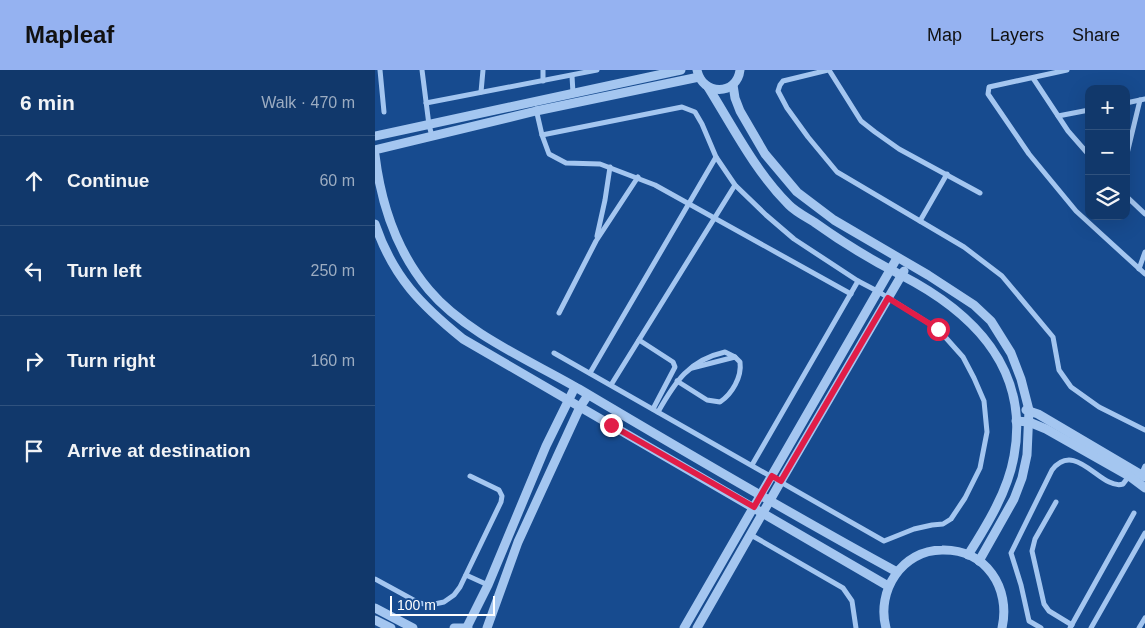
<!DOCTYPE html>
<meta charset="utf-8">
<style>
body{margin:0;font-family:Arial,sans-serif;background:#1a3f71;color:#f1f3f6}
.controls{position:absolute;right:15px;top:15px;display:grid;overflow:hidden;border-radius:10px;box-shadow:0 5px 20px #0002}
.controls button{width:45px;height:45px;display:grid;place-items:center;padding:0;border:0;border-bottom:1px solid #30527e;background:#11386b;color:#f1f3f6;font:25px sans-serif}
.scale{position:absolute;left:15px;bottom:12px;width:105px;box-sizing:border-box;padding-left:5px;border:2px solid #fff;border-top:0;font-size:14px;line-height:18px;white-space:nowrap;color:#fff;-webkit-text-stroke:4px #174b8f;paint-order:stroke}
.stop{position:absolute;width:15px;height:15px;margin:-11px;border:4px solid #e11d48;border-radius:50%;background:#fff}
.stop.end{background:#e11d48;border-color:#fff;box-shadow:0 1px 5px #0008}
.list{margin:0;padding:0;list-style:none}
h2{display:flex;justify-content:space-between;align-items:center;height:65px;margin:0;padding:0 20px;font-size:21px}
h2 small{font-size:16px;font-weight:400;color:#9cacc1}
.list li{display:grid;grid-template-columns:32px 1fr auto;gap:15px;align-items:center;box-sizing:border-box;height:90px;padding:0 20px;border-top:1px solid #30527e}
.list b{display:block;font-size:19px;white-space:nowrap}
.list em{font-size:16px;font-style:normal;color:#9cacc1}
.icon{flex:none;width:28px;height:28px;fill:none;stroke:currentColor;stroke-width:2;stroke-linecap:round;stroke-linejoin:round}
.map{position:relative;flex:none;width:770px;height:558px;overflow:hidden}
header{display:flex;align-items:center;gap:30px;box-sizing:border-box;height:70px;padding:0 25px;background:#95b2f1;color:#111}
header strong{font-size:24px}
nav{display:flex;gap:28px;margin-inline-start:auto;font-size:18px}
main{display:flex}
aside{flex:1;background:#11386b}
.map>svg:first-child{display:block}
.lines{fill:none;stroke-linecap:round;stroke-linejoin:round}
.minor{stroke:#a4c6f0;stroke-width:5}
.tertiary{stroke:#a4c6f0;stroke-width:9}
.route{stroke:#e11d48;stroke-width:6}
</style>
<header>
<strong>Mapleaf</strong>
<nav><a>Map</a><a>Layers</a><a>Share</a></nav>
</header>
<main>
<aside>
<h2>6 min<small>Walk · 470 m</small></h2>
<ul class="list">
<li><svg class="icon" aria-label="ahead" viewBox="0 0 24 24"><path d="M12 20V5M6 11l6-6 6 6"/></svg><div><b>Continue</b></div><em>60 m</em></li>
<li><svg class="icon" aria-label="left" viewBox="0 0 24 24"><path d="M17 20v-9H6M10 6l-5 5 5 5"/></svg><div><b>Turn left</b></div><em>250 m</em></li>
<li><svg class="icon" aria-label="right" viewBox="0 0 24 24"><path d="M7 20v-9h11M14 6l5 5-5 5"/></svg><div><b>Turn right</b></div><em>160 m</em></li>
<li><svg class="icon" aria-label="arrive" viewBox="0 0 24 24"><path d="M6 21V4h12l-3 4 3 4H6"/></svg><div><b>Arrive at destination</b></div></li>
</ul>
</aside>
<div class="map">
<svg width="770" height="558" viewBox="0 0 770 558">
<rect width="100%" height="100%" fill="#174b8f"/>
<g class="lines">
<g class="minor">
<path d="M5,0l4,42"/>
<path d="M47,0l7,55 3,11"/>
<path d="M168,0v11"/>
<path d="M453,0l-45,11 -3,4 -2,6 9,17 21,29 29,35 127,75 38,29 51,61 6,33 12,17 28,20 46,23"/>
<path d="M454,0l32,51 14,11 24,17 81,44"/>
<path d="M692,0l-78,17 -1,7 41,60 47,57 69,63"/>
<path d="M197,6l1,17"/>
<path d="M658,8l35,53 21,24"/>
<path d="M106,22l2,-22"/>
<path d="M51,33l171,-33"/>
<path d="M751,33l19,-4"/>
<path d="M161,39l6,26 7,19 17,9 34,1 55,21 196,109"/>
<path d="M683,46l31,-6"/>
<path d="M167,65l140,-28 13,5 7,12 14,33 19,28 31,30 28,24 64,42 21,11 59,37 25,28 11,21 10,23 3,31 -7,36 -15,30 -14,21 -8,5 -11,1 -18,4 -30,12 -330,-188"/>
<path d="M751,88l14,-58"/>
<path d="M751,126l19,18"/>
<path d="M545,151l27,-47"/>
<path d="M222,166l8,-36 5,-33"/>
<path d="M764,199l6,-17"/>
<path d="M184,243l37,-72 42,-64"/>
<path d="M264,270l34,22 2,5 -22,42"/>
<path d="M317,298l43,-11"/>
<path d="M215,303l126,-216"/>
<path d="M236,315l124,-200"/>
<path d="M283,342c17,-30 31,-52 67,-60l10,5 5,5c2,15 -8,32 -20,40l-13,-2 -30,-19"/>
<path d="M377,395l106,-184"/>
<path d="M766,405l4,-9"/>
<path d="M681,432l-21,37 -3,12 12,53 5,7 23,14"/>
<path d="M376,465l92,53 9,13 4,27"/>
<path d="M91,505l22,10"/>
<path d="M0,509l44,24 11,2 14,-3 10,-7 6,-8 41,-85 1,-6 -3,-6 -29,-14"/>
<path d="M666,558l-12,-7 -8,-36 -10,-32 41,-83c24,-31 49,21 71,14l6,-8"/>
<path d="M695,558l64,-115"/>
<path d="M716,558l54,-95"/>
<path d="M764,558l6,-10"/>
</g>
<g class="tertiary">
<path d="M322,0c5,26 40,26 43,0"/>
<path d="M358,15l2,13 5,13 25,43 32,38 37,28 94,55 46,30 17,16 20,32 10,26 8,31 -2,45 -5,23 -8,21 -35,62"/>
<path d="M333,17c25,40 47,84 81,118 7,7 17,12 25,17 28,20 57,38 87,53 72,37 129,94 113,181 -6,35 -27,69 -46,99"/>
<path d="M0,66l306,-66"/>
<path d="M0,80l161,-39 163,-34"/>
<path d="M0,85c6,49 22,97 54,135 36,43 102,71 150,99 106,63 210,124 318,183"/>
<path d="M0,154c18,53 46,81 88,115l425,247"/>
<path d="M651,340l12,4 107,63"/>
<path d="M641,351l13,1 17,7 83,47 16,12"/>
<path d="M0,538l38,20"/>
<path d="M0,550l16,8"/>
<path d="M92,557l21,-42 58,-139 29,-59"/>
<path d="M79,558h14"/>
<path d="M112,558l31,-86 62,-135 8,-12"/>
<path d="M309,558l213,-370"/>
<path d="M322,558l84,-147 123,-210"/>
<path d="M511,558c-10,-37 16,-78 56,-78 44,-1 69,38 60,78"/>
</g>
</g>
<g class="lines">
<path class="route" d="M236,355l143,82 18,-31 9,5 107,-183 50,31"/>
</g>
</svg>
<div class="controls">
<button>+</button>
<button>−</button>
<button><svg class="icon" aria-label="layers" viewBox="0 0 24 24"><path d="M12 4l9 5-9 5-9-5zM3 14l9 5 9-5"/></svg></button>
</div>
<div class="scale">100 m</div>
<div class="stop" style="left:563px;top:259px"></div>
<div class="stop end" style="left:236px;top:355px"></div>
</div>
</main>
